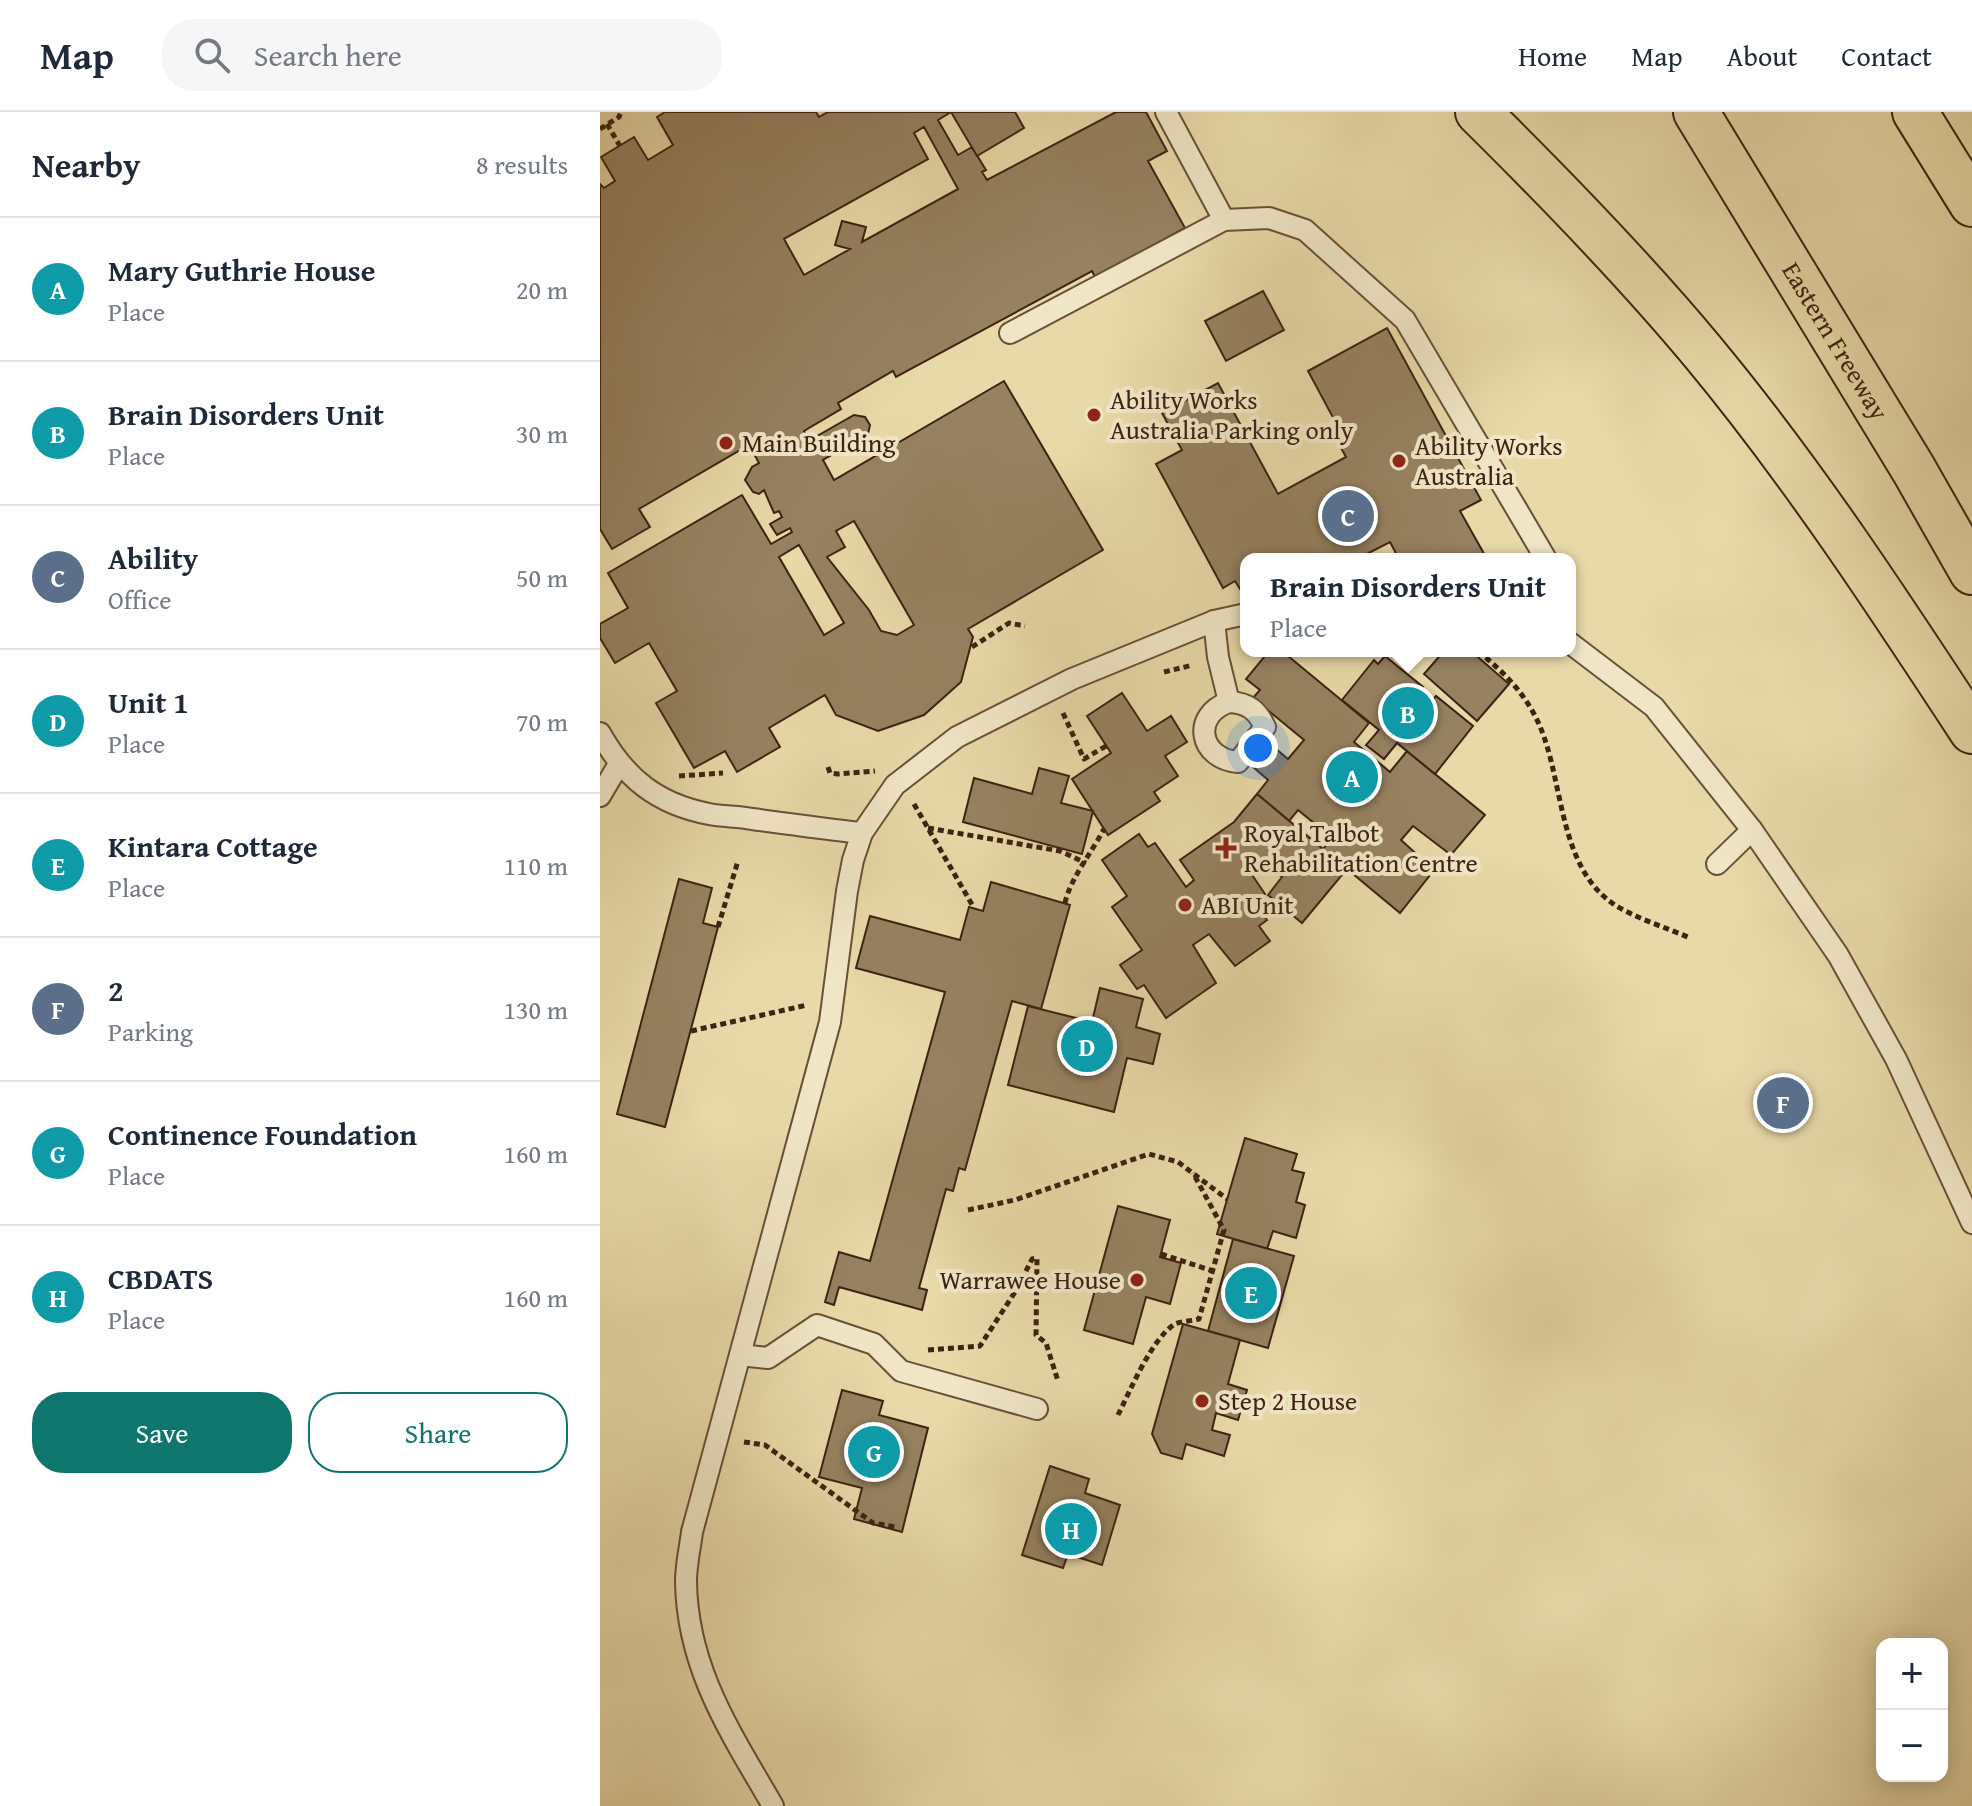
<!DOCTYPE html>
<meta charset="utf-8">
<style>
body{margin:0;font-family:"Gentium Book Plus",serif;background:#f6f6f7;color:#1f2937}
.controls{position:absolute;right:24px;bottom:24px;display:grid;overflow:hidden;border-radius:16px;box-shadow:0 4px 20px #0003}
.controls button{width:72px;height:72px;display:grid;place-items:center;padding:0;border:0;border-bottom:2px solid #e0e1e3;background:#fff;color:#1f2937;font:40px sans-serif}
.you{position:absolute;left:658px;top:636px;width:28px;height:28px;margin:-20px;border:6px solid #fff;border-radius:50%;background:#1a73e8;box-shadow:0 0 0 12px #1a73e833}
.badge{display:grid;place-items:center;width:52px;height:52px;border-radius:50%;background:#0f766e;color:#fff;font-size:26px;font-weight:700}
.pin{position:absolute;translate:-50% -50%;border:4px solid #fff;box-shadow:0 2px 8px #0006}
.popup{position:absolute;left:640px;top:441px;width:336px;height:104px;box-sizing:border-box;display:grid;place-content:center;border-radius:16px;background:#fff;filter:drop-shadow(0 2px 6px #0005);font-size:26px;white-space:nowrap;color:#747a83}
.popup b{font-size:30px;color:#1f2937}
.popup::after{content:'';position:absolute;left:50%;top:100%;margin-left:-16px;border:16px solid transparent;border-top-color:#fff}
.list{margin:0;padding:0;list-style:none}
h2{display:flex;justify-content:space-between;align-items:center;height:104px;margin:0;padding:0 32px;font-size:34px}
h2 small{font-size:26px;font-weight:400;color:#747a83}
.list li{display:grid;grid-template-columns:52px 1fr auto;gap:24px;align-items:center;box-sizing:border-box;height:144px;padding:0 32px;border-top:2px solid #e0e1e3}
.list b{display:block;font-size:30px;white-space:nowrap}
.list p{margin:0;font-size:26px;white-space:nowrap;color:#747a83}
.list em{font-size:26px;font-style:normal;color:#747a83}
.actions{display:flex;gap:16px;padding:24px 32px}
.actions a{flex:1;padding:18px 0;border:2px solid #0f766e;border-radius:32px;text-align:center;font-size:28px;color:#0f766e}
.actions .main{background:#0f766e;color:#fff}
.icon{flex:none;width:44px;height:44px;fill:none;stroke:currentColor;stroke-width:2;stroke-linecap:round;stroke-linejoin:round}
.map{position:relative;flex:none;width:1372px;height:1694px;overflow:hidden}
header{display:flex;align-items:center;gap:48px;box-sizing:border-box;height:112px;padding:0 40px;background:#fff;border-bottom:2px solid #e0e1e3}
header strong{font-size:38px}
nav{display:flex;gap:44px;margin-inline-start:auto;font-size:28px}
.search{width:560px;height:72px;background:#f6f6f7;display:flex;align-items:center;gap:20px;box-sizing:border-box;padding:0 28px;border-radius:32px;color:#747a83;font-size:30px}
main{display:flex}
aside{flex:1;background:#fff}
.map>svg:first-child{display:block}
.building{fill:#968160;stroke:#3e2212;stroke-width:2;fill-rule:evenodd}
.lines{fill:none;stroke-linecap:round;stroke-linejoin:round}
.service-casing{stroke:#685038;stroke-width:24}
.motorway-casing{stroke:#3e2212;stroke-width:48}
.path{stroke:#3e2212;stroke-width:5;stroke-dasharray:6 4;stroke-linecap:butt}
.service{stroke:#f0e6c6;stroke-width:20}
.motorway{stroke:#e8d9a8;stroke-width:44}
.poi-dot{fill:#8f2418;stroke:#f0e6c6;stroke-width:3}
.labels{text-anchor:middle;stroke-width:8;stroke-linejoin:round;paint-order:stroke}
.street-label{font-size:26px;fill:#3e2212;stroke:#f0e6c6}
.poi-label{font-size:26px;fill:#3e2212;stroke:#f0e6c6;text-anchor:start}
</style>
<header>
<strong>Map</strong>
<div class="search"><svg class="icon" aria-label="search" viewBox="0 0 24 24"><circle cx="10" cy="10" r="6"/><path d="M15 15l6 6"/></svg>Search here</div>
<nav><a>Home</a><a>Map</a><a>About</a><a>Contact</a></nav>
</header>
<main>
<aside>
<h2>Nearby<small>8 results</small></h2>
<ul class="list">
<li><span class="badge" style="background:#0f9aa8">A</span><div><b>Mary Guthrie House</b><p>Place</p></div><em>20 m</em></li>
<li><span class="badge" style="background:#0f9aa8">B</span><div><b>Brain Disorders Unit</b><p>Place</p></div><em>30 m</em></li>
<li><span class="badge" style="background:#5c6f8a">C</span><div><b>Ability</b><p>Office</p></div><em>50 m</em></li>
<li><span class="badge" style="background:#0f9aa8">D</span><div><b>Unit 1</b><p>Place</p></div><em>70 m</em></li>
<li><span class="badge" style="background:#0f9aa8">E</span><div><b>Kintara Cottage</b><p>Place</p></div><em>110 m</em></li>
<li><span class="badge" style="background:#5c6f8a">F</span><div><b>2</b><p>Parking</p></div><em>130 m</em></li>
<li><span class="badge" style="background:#0f9aa8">G</span><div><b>Continence Foundation</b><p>Place</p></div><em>160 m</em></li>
<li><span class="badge" style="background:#0f9aa8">H</span><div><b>CBDATS</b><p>Place</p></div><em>160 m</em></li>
</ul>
<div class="actions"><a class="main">Save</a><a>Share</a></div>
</aside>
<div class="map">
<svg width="1372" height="1694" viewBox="0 0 1372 1694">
<rect width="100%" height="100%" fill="#e8d9a8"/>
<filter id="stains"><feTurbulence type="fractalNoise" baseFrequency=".0025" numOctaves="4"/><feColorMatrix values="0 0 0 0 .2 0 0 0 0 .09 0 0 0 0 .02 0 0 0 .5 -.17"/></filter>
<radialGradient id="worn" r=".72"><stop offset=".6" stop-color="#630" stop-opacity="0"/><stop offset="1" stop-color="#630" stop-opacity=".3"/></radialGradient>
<g class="building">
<path d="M65,0h151l3,5 9,-5h123l-13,8 20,35 14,-8 14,23 -4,2 5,8 129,-68h30l21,39 -19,10 37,67 -90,49 -3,-6 -196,106 -3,-6 -55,32 3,6 -37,22 6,9 44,-25 11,2 5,8 -2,9 -45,26 11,20 170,-99 99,169 -135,79 5,8 -12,45 -37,33 -46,16 -42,-16 -11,-20 -56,33 11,19 -43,25 -12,-21 -31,17 -38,-65 21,-12 -28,-48 -34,20 -15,-25v-14l28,-16 -20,-35 134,-78 29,49 21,-12 -2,-4 -13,7 -7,-11 12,-7 -3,-6 -5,2 -10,-23 -5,4 -6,-2 -8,-12 7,-13 7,-4 -10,-18 -110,64 11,18 -38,22 -12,-20v-345l4,4 11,-7 -14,-24 33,-20 14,23 25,-15 -16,-28zM324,15l34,62 -96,53 4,-15 -24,-6 -7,24 15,4 -46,26 -20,-36 144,-80 -14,-26zM254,409l60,104 -17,10 -16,-4 -12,-21 -42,-53 18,-10 -9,-16zM199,433l45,78 -20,12 -45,-78z"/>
<path d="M351,0h64l9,16 -47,28z"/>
<path d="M663,179l21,39 -58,31 -21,-40z"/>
<path d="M787,216l94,172 -21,11 27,48h-88l-9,-17 -33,17h-111v27l-6,3 -5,-8 -12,7 -67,-124 26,-14 -20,-37 56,-30 60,111 68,-37 -17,-31 7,-3 -28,-52z"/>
<path d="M669,539h13l87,72 -15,19 36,30 17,-21 78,64 -34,40 -38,-29 -12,14 33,30 -34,43 -77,-64 9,-11 -34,-28 -9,11 -32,-27 11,-14 -23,-20 18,-22 25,21 16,-19 -51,-42 7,-8 -14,-11z"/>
<path d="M844,539h27l38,33 -32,37 -53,-47z"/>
<path d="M785,544l38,31 -6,7 12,10 7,-8 37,30 -38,48 -38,-31 -13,16 -18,-14 13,-15 -37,-30 32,-40 4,4z"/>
<path d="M522,581l25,38 24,-15 16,26 -22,14 13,20 -24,16 6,9 -52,34 -36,-56 39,-26 -24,-37z"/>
<path d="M439,656l30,8 -8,27 32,8 -11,43 -119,-32 11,-44 58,16z"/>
<path d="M657,682l90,75 -45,54 -34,-28 14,-18 -21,-17 -13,9 17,25 -11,8 13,18 -8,6 11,15 -35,25 -26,-32 -16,11 23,38 -50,35 -22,-33 -7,4 -17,-24 22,-15 -30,-43 15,-11 -25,-36 37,-26 9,13 7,-4 31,44 8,-7 -14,-20 54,-38z"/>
<path d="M79,767l33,9 -9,35 15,4 -53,200 -48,-13z"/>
<path d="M391,770l79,23 -29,104 -29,-8 -47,169 -6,-2 -6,23 -7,-2 -27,99 8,2 -5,20 -83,-23 -5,18 -9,-3 14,-50 31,9 75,-269 -89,-24 14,-52 90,24 9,-33 14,4z"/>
<path d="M500,876l43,11 -7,28 24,7 -7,30 -26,-6 -13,54 -106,-27 20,-79 64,16z"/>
<path d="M645,1026l52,16 -5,16 12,3 -8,29 9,3 -9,33 -23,-7 -6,18 -50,-15z"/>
<path d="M518,1094l52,14 -10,37 21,6 -11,41 -24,-7 -13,47 -49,-14z"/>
<path d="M633,1127l61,17 -26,92 -60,-17z"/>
<path d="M583,1212l57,16 -12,44 19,6 -9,30 -22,-7 -4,17 18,5 -6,21 -38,-12 -4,15 -21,-6 -9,-19z"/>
<path d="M242,1278l41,11 -4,14 49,13 -26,104 -48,-13 8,-31 -43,-11z"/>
<path d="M450,1354l39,13 -4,14 35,12 -18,60 -34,-11 -5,14 -41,-13z"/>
</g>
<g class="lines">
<g class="service-casing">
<g id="service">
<path d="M566,0l58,108"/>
<path d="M410,221l214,-113 45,-2 36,12 100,90 141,239"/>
<path d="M614,509l4,36 11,45"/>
<path d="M970,531l84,64 98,123 86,125 58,104 76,164"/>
<path d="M629,590c19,1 28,8 36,25l-27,35c-39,-3 -47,-47 -9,-60z"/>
<path d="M0,621c25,45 57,71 109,81 14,3 29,2 43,5 37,5 73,10 110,14"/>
<path d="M0,684l19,-32"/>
<path d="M1117,752l35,-34"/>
<path d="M140,1243l28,3 49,-33 57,19 27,27 136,38"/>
<path d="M173,1694c-42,-73 -86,-137 -87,-225 0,-16 4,-33 6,-49l138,-510 17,-131 6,-31 9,-27 33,-48 62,-48 115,-58 142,-58 32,-7"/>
</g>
</g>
<g class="motorway-casing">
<g id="motorway">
<path d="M878,0c77,76 154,155 224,239 99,119 185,250 270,380"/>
<path id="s1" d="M1096,0l218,358 58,102"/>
<path d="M1315,0l57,92"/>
</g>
</g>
<g class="path">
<path d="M7,12l13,22"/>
<path d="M0,17l19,-12 2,-5"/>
<path d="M372,535l37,-24 16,3"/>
<path d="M796,539l6,5"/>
<path d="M878,539c23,19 42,37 56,63 31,56 20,147 78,189 22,15 53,24 78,35"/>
<path d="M564,560l29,-7"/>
<path d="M463,601l21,46 22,-13"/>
<path d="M228,655l2,6 8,1 37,-3"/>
<path d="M79,664l44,-3"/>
<path d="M314,692l60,104"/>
<path d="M328,716l132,23 26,12"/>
<path d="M465,791c5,-24 27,-51 39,-74"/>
<path d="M118,815l20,-66"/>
<path d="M91,919l116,-26"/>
<path d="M368,1098l47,-10 134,-46 29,8 49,37"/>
<path d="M561,1142l52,17"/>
<path d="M328,1238l52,-4 37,-57 15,-30 5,-1 -1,77 10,8 12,38"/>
<path d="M518,1303c12,-24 34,-77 57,-91 6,-3 17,-3 24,-5l25,-89 -31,-57"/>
<path d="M144,1330l21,3 108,78 22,4"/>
</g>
<use href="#service" class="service"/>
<use href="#motorway" class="motorway"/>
</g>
<g class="poi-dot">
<circle cx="494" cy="303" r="8"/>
<circle cx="126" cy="331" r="8"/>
<circle cx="799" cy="349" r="8"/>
<path d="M622 724h8v8h8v8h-8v8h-8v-8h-8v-8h8z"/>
<circle cx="585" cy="793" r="8"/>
<circle cx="537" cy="1168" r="8"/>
<circle cx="602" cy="1289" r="8"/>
</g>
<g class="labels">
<g class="street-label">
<text dy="9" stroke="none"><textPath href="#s1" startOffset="268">Eastern Freeway</textPath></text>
</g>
<g class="poi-label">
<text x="510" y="297">Ability Works<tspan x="510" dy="30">Australia Parking only</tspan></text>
<text x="142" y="340">Main Building</text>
<text x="815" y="343">Ability Works<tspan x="815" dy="30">Australia</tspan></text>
<text x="644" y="730">Royal Talbot<tspan x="644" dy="30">Rehabilitation Centre</tspan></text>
<text x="601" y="802">ABI Unit</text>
<text x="521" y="1177" text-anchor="end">Warrawee House</text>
<text x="618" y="1298">Step 2 House</text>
</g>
</g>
<rect width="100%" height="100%" filter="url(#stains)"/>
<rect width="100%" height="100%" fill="url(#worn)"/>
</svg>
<div class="controls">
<button>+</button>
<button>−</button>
</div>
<div class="you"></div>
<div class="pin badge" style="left:752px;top:665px;background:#0f9aa8">A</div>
<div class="pin badge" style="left:808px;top:601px;background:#0f9aa8">B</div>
<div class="popup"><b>Brain Disorders Unit</b>Place</div>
<div class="pin badge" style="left:748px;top:404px;background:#5c6f8a">C</div>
<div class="pin badge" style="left:487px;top:934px;background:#0f9aa8">D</div>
<div class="pin badge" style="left:651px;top:1181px;background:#0f9aa8">E</div>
<div class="pin badge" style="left:1183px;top:991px;background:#5c6f8a">F</div>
<div class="pin badge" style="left:274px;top:1340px;background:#0f9aa8">G</div>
<div class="pin badge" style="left:471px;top:1417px;background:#0f9aa8">H</div>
</div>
</main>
